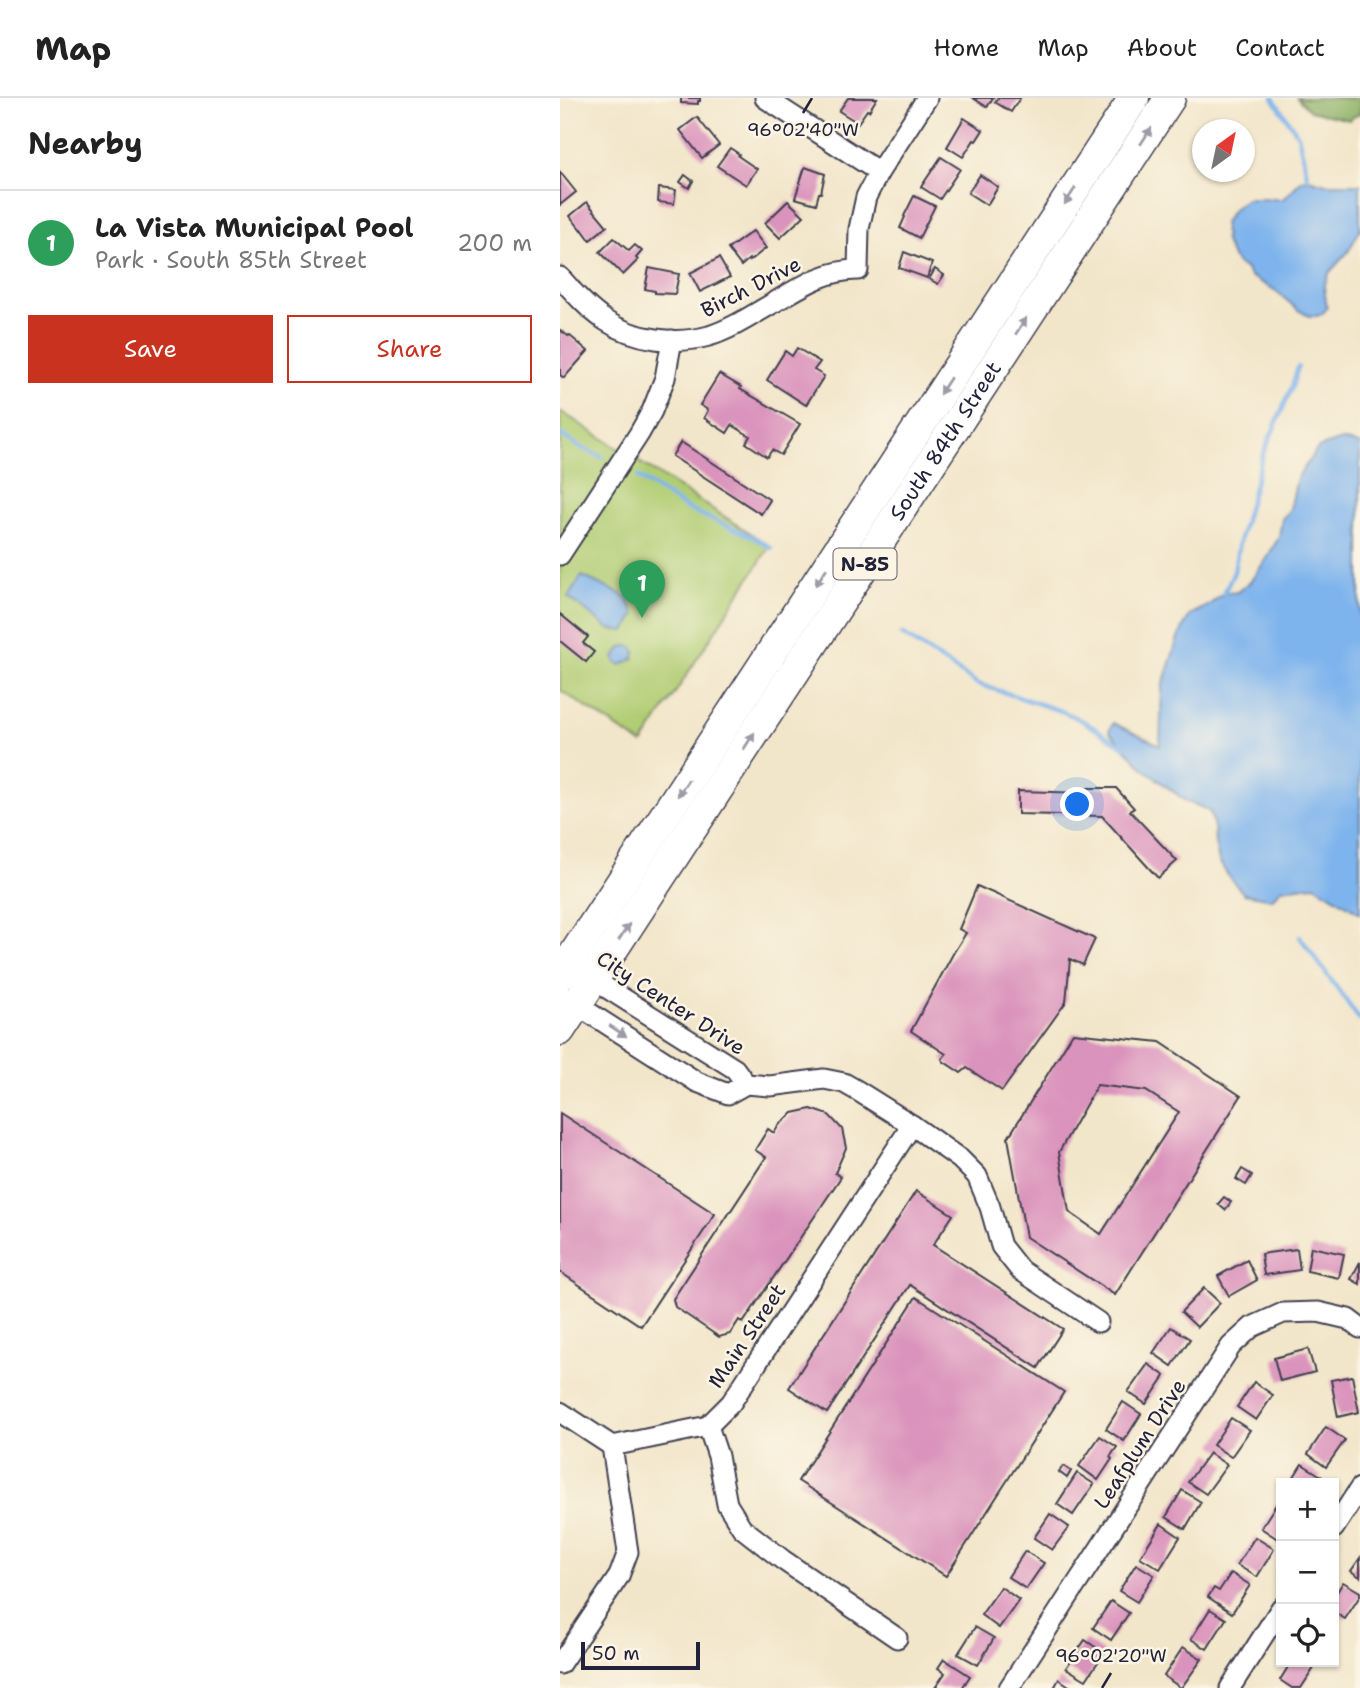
<!DOCTYPE html>
<meta charset="utf-8">
<style>
body{margin:0;font-family:"Shantell Sans",sans-serif;background:#f6f6f6;color:#222}
.controls{position:absolute;right:21px;bottom:21px;display:grid;overflow:hidden;border-radius:0px;box-shadow:0 2px 5px #0004}
.controls button{width:63px;height:63px;display:grid;place-items:center;padding:0;border:0;border-bottom:2px solid #e0e0e0;background:#fff;color:#222;font:35px sans-serif}
.compass{position:absolute;left:632px;top:21px;width:63px;height:63px;border-radius:50%;background:#fff;box-shadow:0 2px 5px #0004;rotate:33deg}
.scale{position:absolute;left:21px;bottom:18px;width:119px;box-sizing:border-box;padding-left:7px;border:4px solid #22223b;border-top:0;font-size:19px;line-height:24px;white-space:nowrap;color:#22223b;-webkit-text-stroke:5px #fcf5e5;paint-order:stroke}
.you{position:absolute;left:518px;top:707px;width:24px;height:24px;margin:-18px;border:5px solid #fff;border-radius:50%;background:#1a73e8;box-shadow:0 0 0 10px #1a73e833}
.badge{display:grid;place-items:center;width:46px;height:46px;border-radius:50%;background:#c8321e;color:#fff;font-size:23px;font-weight:700}
.pin{position:absolute;translate:-50% -58px;filter:drop-shadow(0 2px 4px #0008)}
.pin::after{content:'';position:absolute;top:37px;width:24px;height:21px;background:inherit;clip-path:polygon(0 0,100% 0,50% 100%)}
.list{margin:0;padding:0;list-style:none}
h2{display:flex;justify-content:space-between;align-items:center;height:91px;margin:0;padding:0 28px;font-size:30px}
h2 small{font-size:23px;font-weight:400;color:#767676}
.list li{display:grid;grid-template-columns:46px 1fr auto;gap:21px;align-items:center;box-sizing:border-box;height:105px;padding:0 28px;border-top:2px solid #e0e0e0}
.list b{display:block;font-size:26px;white-space:nowrap}
.list p{margin:0;font-size:23px;white-space:nowrap;color:#767676}
.list em{font-size:23px;font-style:normal;color:#767676}
.actions{display:flex;gap:14px;padding:21px 28px}
.actions a{flex:1;padding:16px 0;border:2px solid #c8321e;border-radius:0px;text-align:center;font-size:24px;color:#c8321e}
.actions .main{background:#c8321e;color:#fff}
.icon{flex:none;width:38px;height:38px;fill:none;stroke:currentColor;stroke-width:2;stroke-linecap:round;stroke-linejoin:round}
.map{position:relative;flex:none;width:800px;height:1590px;overflow:hidden}
header{display:flex;align-items:center;gap:42px;box-sizing:border-box;height:98px;padding:0 35px;background:#fff;border-bottom:2px solid #e0e0e0}
header strong{font-size:33px}
nav{display:flex;gap:38px;margin-inline-start:auto;font-size:24px}
main{display:flex}
aside{flex:1;background:#fff}
.map>svg:first-child{display:block}
.green{fill:#b0cd73;stroke:#697857;stroke-width:2}
.forest{fill:#8cb065;stroke:#576950;stroke-width:2}
.water{fill:#7eb4ed;stroke:#506b94;stroke-width:2}
.lines{fill:none;stroke-linecap:round;stroke-linejoin:round}
.stream{stroke:#7eb4ed;stroke-width:4.5}
.building{fill:#da93bc;fill-rule:evenodd}
.street-casing{stroke:#413f50;stroke-width:23}
.primary-casing{stroke:#413f50;stroke-width:33}
.street{stroke:#fff;stroke-width:19}
.primary{stroke:#fff;stroke-width:30}
.oneway{fill:#9c9ca7}
.ticks{fill:none;stroke:#22223b;stroke-width:2.5}
.labels{text-anchor:middle;stroke-width:5;stroke-linejoin:round;paint-order:stroke}
.shield{fill:#fcf5e5;stroke:#63616e;stroke-width:2}
.shield-label{font-size:19px;font-weight:bold;fill:#22223b}
.street-label{font-size:21px;fill:#22223b;stroke:#fcf5e5}
.ticks-label{font-size:18px;text-anchor:middle;fill:#22223b;stroke:#fcf5e5;stroke-width:5;stroke-linejoin:round;paint-order:stroke}
</style>
<header>
<strong>Map</strong>
<nav><a>Home</a><a>Map</a><a>About</a><a>Contact</a></nav>
</header>
<main>
<aside>
<h2>Nearby<small></small></h2>
<ul class="list">
<li><span class="badge" style="background:#2e9e5b">1</span><div><b>La Vista Municipal Pool</b><p>Park · South 85th Street</p></div><em>200 m</em></li>
</ul>
<div class="actions"><a class="main">Save</a><a>Share</a></div>
</aside>
<div class="map">
<svg width="800" height="1590" viewBox="0 0 800 1590">
<rect width="100%" height="100%" fill="#fcf5e5"/>
<filter id="ink" filterUnits="userSpaceOnUse"><feTurbulence type="fractalNoise" baseFrequency=".0143" numOctaves="2"/><feDisplacementMap in="SourceGraphic" scale="14" xChannelSelector="R" yChannelSelector="G"/><feConvolveMatrix kernelMatrix="1 2 1 2 8 2 1 2 1" color-interpolation-filters="sRGB"/></filter>
<filter id="wash" filterUnits="userSpaceOnUse"><feTurbulence type="fractalNoise" baseFrequency=".00686" numOctaves="4" result="noise"/><feDisplacementMap in="SourceGraphic" scale="28" xChannelSelector="R" yChannelSelector="G"/><feGaussianBlur stdDeviation="1.57" result="paint"/><feColorMatrix in="noise" values="0 0 0 0 0 0 0 0 0 0 0 0 0 0 0 0 0 1.4 0 .05"/><feComposite in="paint" operator="in"/></filter>
<g filter="url(#wash)">
<rect width="100%" height="100%" fill="#f2e6ca"/>
<path class="green" d="M0,313l210,135 -128,198 -82,-54z"/>
<path class="forest" d="M737,0h63v15l-11,7 -39,-9z"/>
<g class="water">
<path d="M748,81l18,5h34v46l-12,22 -19,21 -5,14 3,21 -5,6 -5,2h-8l-11,-6 -22,-19 -26,-15 -5,-8 -7,-3 -6,-8 -7,-15 -1,-19 9,-14 13,-10h37l19,-19z"/>
<path d="M781,342l19,4v469l-45,-28 -34,4 -9,10 -28,-5 -15,-17 -10,-16 -4,-18 -1,-16 -4,-15 -11,-6 -12,-4 -42,-32 -36,-39 4,-8 47,22 2,-57 16,-50 12,-23 19,-10 15,-12 13,-1 13,-10 17,-24 12,-21 3,-18 8,-10 7,-31 21,-30z"/>
<path d="M22,478l45,21 8,18 -10,16 -16,-2 -41,-32z"/>
<path d="M68,548l5,1 2,6 -2,6 -12,6 -5,-2 -2,-5 8,-11z"/>
</g>
<g class="lines">
<g class="stream">
<path d="M713,0l25,37 10,44"/>
<path d="M0,336l20,13 22,10"/>
<path d="M78,379l50,32 65,28 18,11"/>
<path d="M664,495l10,-21 5,-30 24,-88 29,-67 6,-20"/>
<path d="M342,536l76,50 86,28 19,9 41,26"/>
<path d="M740,839l60,83"/>
</g>
</g>
<g id="blocks">
<g class="building">
<path d="M121,0h19v3h-2v3l-17,-1z"/>
<path d="M288,0h29l-8,13 -2,-1 -9,13 -19,-12z"/>
<path d="M413,0h20l-6,9z"/>
<path d="M438,0h22l-9,14 -16,-10z"/>
<path d="M137,19l22,28 -17,13 -22,-28z"/>
<path d="M404,20l19,12 -7,11 -2,-1 -11,17 -16,-10z"/>
<path d="M170,50l9,6 -1,2 19,13 -11,16 -29,-19z"/>
<path d="M381,59l19,12 -20,30 -19,-12z"/>
<path d="M245,69l20,7 -4,19h-2l-3,11 -21,-6z"/>
<path d="M0,74l16,20 -16,13z"/>
<path d="M125,77l8,6 -4,7 -9,-6z"/>
<path d="M420,77l18,12 -11,18 -19,-12z"/>
<path d="M99,90l17,2 -2,14 -16,-2z"/>
<path d="M354,98l21,10 -16,32 -19,-10 5,-11 -1,-1z"/>
<path d="M228,103l16,15 -24,22 -15,-15z"/>
<path d="M27,104l20,24 -17,14 -8,-11 -1,1 -11,-14z"/>
<path d="M193,133l13,17 -16,13 -1,-2 -8,7 -13,-17z"/>
<path d="M54,140l15,13 6,-6 7,6 -6,7 2,2 -15,15 -23,-23z"/>
<path d="M344,154l28,11 -5,15 -28,-10z"/>
<path d="M159,160l11,19 -30,15 -10,-19z"/>
<path d="M89,170l30,6 -4,20 -20,-1v-2l-10,-2z"/>
<path d="M375,171l9,6 -6,9 -9,-5z"/>
<path d="M0,232l8,6 1,-1 19,16 -24,27 -4,-3z"/>
<path d="M237,250l23,14 -6,8 10,6 -18,29 -39,-25 18,-29 7,5z"/>
<path d="M159,276l22,13 -1,2 60,35 -19,31 -9,-5 -5,7 -21,-14 4,-7 -18,-11 -5,8 -23,-15 4,-8 -8,-5z"/>
<path d="M121,344l89,58 -9,14 -89,-58z"/>
<path d="M75,471l13,8 -7,13 -13,-8z"/>
<path d="M0,516l28,23 -5,6 11,9 -8,10 -26,-21z"/>
<path d="M528,690h28l18,20 -4,3 47,50 -19,17 -56,-62 -84,-2v-23l69,2z"/>
<path d="M417,788l118,53 -12,26 -13,-6 -4,43 -64,89 -35,-23 -6,5 -18,-12 -1,-2 4,-5 -35,-23 43,-79 12,-19 -7,-4z"/>
<path d="M513,935l87,9 81,54 -126,199 -89,-58 -18,-99zM537,987l49,6 33,21 -78,122 -32,-22 -10,-60z"/>
<path d="M251,1011l18,6 13,14 4,19 -11,25 6,4 -98,146 -4,-3 -9,14 -11,3 -44,-30 -2,-8 93,-142 -11,-7 13,-21 6,4 5,-8 14,-12z"/>
<path d="M0,1015l155,101 -74,112 -81,-54z"/>
<path d="M682,1071l10,6 -6,10 -10,-6z"/>
<path d="M356,1093l37,24 -20,30 130,84 -25,39 -128,-83 -83,128 -38,-25z"/>
<path d="M664,1099l7,5 -6,8 -7,-6z"/>
<path d="M751,1149l33,7 -5,24 -32,-7z"/>
<path d="M737,1151l3,21 -36,5 -3,-21z"/>
<path d="M687,1162l10,20 -28,16 -11,-20z"/>
<path d="M800,1164v22l-9,-5z"/>
<path d="M644,1190l16,15 -23,24 -16,-15z"/>
<path d="M356,1199l148,95 -118,184 -148,-95z"/>
<path d="M611,1229l19,12 -18,27 -19,-13z"/>
<path d="M748,1251l7,23 -35,9 -6,-23z"/>
<path d="M588,1266l17,12 -19,28 -18,-12z"/>
<path d="M792,1278l7,36 -21,5 -7,-37z"/>
<path d="M694,1284l19,13 -17,25 -19,-13z"/>
<path d="M563,1304l18,12 -17,27 -18,-12z"/>
<path d="M671,1320l19,12 -19,27 -18,-12z"/>
<path d="M766,1329l19,13 -19,27 -18,-13z"/>
<path d="M540,1338l17,11 -7,10 2,2 -14,21 -19,-14z"/>
<path d="M649,1355l18,12 -21,29 -18,-12z"/>
<path d="M742,1366l19,12 -5,7h-26z"/>
<path d="M503,1368l8,5 -4,7 -8,-6z"/>
<path d="M517,1375l17,11 -21,31 -16,-11z"/>
<path d="M622,1392l19,12 -16,27 -19,-12z"/>
<path d="M719,1402l2,2v36l-2,2 -18,-12z"/>
<path d="M490,1416l19,13 -17,23 -18,-12z"/>
<path d="M601,1426l19,13 -20,32 -20,-12z"/>
<path d="M695,1439l19,12 -17,28 -20,-12z"/>
<path d="M465,1453l19,12 -18,26 -18,-12z"/>
<path d="M800,1460v19l-9,-6z"/>
<path d="M576,1466l18,11 -17,27 -18,-11z"/>
<path d="M671,1475l19,12 -18,28 -24,-16 6,-9 5,3z"/>
<path d="M783,1484l17,10v4l-15,23 -11,-7v-15z"/>
<path d="M441,1489l18,13 -20,28 -18,-13z"/>
<path d="M551,1503l18,12 -18,27 -18,-12z"/>
<path d="M650,1511l16,10 -19,30 -16,-10z"/>
<path d="M415,1529l19,11 -16,27 -20,-11z"/>
<path d="M525,1542l19,13 -18,27 -20,-12z"/>
<path d="M623,1549l19,12 -21,29 -17,-12z"/>
<path d="M384,1561l26,17 -8,12h-27l10,-15 -7,-5z"/>
<path d="M731,1564h14l9,6 -13,20h-9l-12,-8z"/>
<path d="M499,1581l13,9h-18z"/>
</g>
</g>
</g>
<g filter="url(#ink)">
<use href="#blocks" fill-opacity="0" stroke="#413f50" stroke-width="2"/>
<g class="lines">
<g class="street-casing">
<g id="street">
<path d="M205,0l114,74"/>
<path d="M0,179c14,16 28,32 46,44 29,19 70,24 103,15 23,-7 45,-22 66,-34 27,-16 51,-32 83,-32l1,-41 7,-32 13,-25 48,-74"/>
<path d="M0,457l79,-121 13,-23 13,-33 7,-38"/>
<path d="M23,875l152,96 11,15"/>
<path d="M0,896l137,88 31,12 18,-10 24,2 54,-7 20,4 14,8 54,34 48,34 17,17 13,31 11,39 19,24 78,52"/>
<path d="M0,1314l52,34"/>
<path d="M148,1328l10,30 9,48 15,24 41,32 114,78"/>
<path d="M52,1348l96,-20 23,-23 181,-278"/>
<path d="M774,1430l26,-40"/>
<path d="M0,1566l59,-88 9,-24 -16,-106"/>
<path d="M449,1590l222,-342 21,-19 31,-14 35,-1 30,7 12,9"/>
<path d="M670,1590l51,-80"/>
</g>
</g>
<g class="primary-casing">
<g id="primary">
<path d="M0,878l574,-878"/>
<path id="s1" d="M0,932l610,-932"/>
</g>
</g>
<use href="#street" class="street"/>
<use href="#primary" class="primary"/>
</g>
<defs><path id="oneway-solid" d="M-6-.8H1V-3.2L6.5 0L1 3.2V.8H-6Z" transform="scale(1.75)"/></defs>
<g class="oneway">
<use href="#oneway-solid" transform="translate(586 38) rotate(-57)"/>
<use href="#oneway-solid" transform="translate(510 98) rotate(123)"/>
<use href="#oneway-solid" transform="translate(461 228) rotate(-57)"/>
<use href="#oneway-solid" transform="translate(385 288) rotate(123)"/>
<use href="#oneway-solid" transform="translate(261 479) rotate(123)"/>
<use href="#oneway-solid" transform="translate(189 643) rotate(-57)"/>
<use href="#oneway-solid" transform="translate(123 690) rotate(123)"/>
<use href="#oneway-solid" transform="translate(64 834) rotate(-57)"/>
<use href="#oneway-solid" transform="translate(58 933) rotate(33)"/>
</g>
</g>
<path class="ticks" d="M243,15l9,-15M542,1590l9,-15"/>
<g class="labels">
<rect class="shield" x="273.5" y="450.5" width="63" height="31" rx="5"/>
<g class="shield-label">
<text x="305" y="473">N-85</text>
</g>
<g class="street-label">
<text transform="translate(191 189) rotate(-27)" y="7">Birch Drive</text>
<text dy="7" stroke="none"><textPath href="#s1" startOffset="704">South 84th Street</textPath></text>
<text transform="translate(111 905) rotate(33)" y="7">City Center Drive</text>
<text transform="translate(187 1238) rotate(-56)" y="7">Main Street</text>
<text transform="translate(580 1346) rotate(-57)" y="7">Leafplum Drive</text>
</g>
</g>
<g class="ticks-label">
<text x="243" y="38">96°02'40"W</text>
<text x="551" y="1564">96°02'20"W</text>
</g>
</svg>
<div class="controls">
<button>+</button>
<button>−</button>
<button><svg class="icon" aria-label="locate" viewBox="0 0 24 24"><circle cx="12" cy="12" r="6"/><path d="M12 2v4M12 18v4M2 12h4M18 12h4"/></svg></button>
</div>
<svg class="compass" viewBox="-18 -18 36 36"><path d="M0-13l5 13h-10z" fill="#e53935"/><path d="M0 13l5-13h-10z" fill="#767676"/></svg>
<div class="scale">50 m</div>
<div class="you"></div>
<div class="pin badge" style="left:82px;top:520px;background:#2e9e5b">1</div>
</div>
</main>
